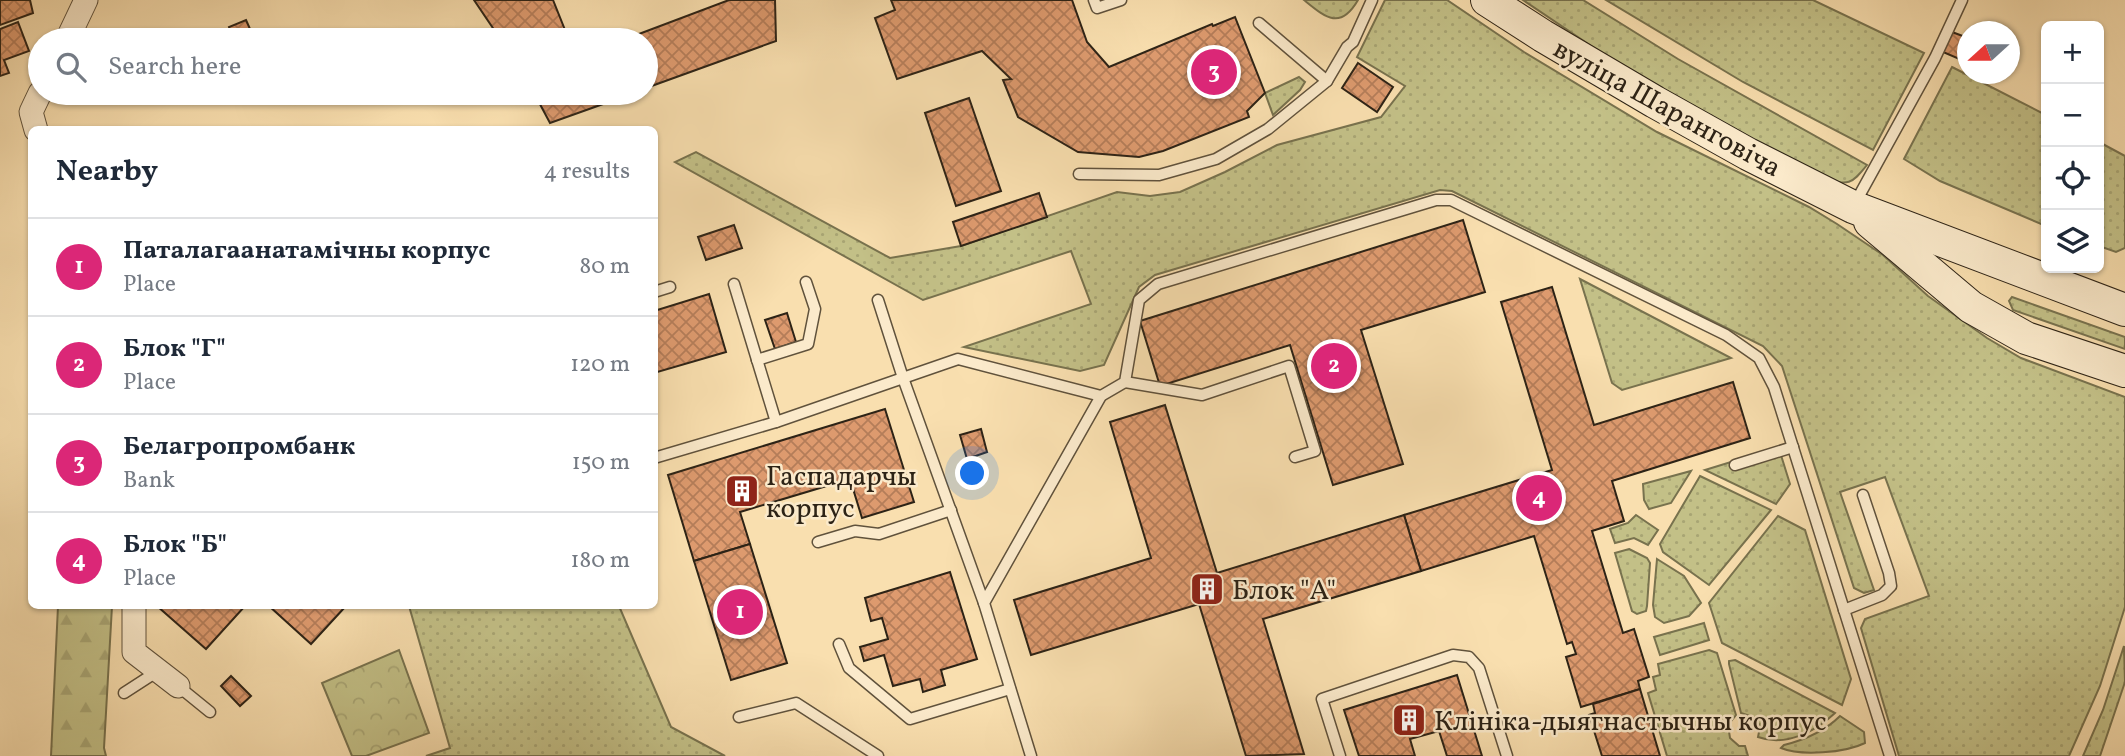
<!DOCTYPE html>
<meta charset="utf-8">
<style>
body{margin:0;font-family:Vollkorn,serif;background:#f6f6f7;color:#1f2937}
.controls{position:absolute;right:21px;top:21px;display:grid;overflow:hidden;border-radius:10px;box-shadow:0 2px 5px #0004}
.controls button{width:63px;height:63px;display:grid;place-items:center;padding:0;border:0;border-bottom:2px solid #e0e1e3;background:#fff;color:#1f2937;font:35px sans-serif}
.compass{position:absolute;left:1957px;top:21px;width:63px;height:63px;border-radius:50%;background:#fff;box-shadow:0 2px 5px #0004;rotate:249deg}
.you{position:absolute;left:973px;top:474px;width:24px;height:24px;margin:-18px;border:5px solid #fff;border-radius:50%;background:#1a73e8;box-shadow:0 0 0 10px #1a73e833}
.badge{display:grid;place-items:center;width:46px;height:46px;border-radius:50%;background:#db2777;color:#fff;font-size:23px;font-weight:700}
.pin{position:absolute;translate:-50% -50%;border:4px solid #fff;box-shadow:0 2px 7px #0006}
.list{margin:0;padding:0;list-style:none}
h2{display:flex;justify-content:space-between;align-items:center;height:91px;margin:0;padding:0 28px;font-size:30px}
h2 small{font-size:23px;font-weight:400;color:#747a83}
.list li{display:grid;grid-template-columns:46px 1fr auto;gap:21px;align-items:center;box-sizing:border-box;height:98px;padding:0 28px;border-top:2px solid #e0e1e3}
.list b{display:block;font-size:26px;white-space:nowrap}
.list p{margin:0;font-size:23px;white-space:nowrap;color:#747a83}
.list em{font-size:23px;font-style:normal;color:#747a83}
.icon{flex:none;width:38px;height:38px;fill:none;stroke:currentColor;stroke-width:2;stroke-linecap:round;stroke-linejoin:round}
.map{position:relative;flex:none;width:2125px;height:756px;overflow:hidden}
.search{position:absolute;background:#fff;box-shadow:0 2px 5px #0004;left:28px;top:28px;width:630px;height:77px;display:flex;align-items:center;gap:18px;box-sizing:border-box;padding:0 24px;border-radius:38px;color:#747a83;font-size:26px}
.panel{position:absolute;background:#fff;box-shadow:0 2px 5px #0004;left:28px;top:126px;width:630px;height:483px;border-radius:10px}
.map>svg:first-child{display:block}
.grass{fill:url(#grass-dots);stroke:#78724e;stroke-width:2}
.forest{fill:url(#forest-firs);stroke:#78724e;stroke-width:2}
.park{fill:url(#park-crowns);stroke:#78724e;stroke-width:2}
.building{fill:url(#building-cross-hatch);stroke:#2d2316;stroke-width:2}
.lines{fill:none;stroke-linecap:round;stroke-linejoin:round}
.lane-casing{stroke:#60523c;stroke-width:13}
.street-casing{stroke:#60523c;stroke-width:25}
.secondary-casing{stroke:#2d2316;stroke-width:34}
.lane{stroke:#fbeacb;stroke-width:10}
.street{stroke:#fbeacb;stroke-width:23}
.secondary{stroke:#fbeacb;stroke-width:32}
.labels{text-anchor:middle;stroke-width:5;stroke-linejoin:round;paint-order:stroke}
.street-label{font-size:28px;fill:#2d2316;stroke:#fbeacb}
.poi-label{font-size:28px;fill:#2d2316;stroke:#fbeacb;text-anchor:start}
</style>
<div class="map">
<svg width="2125" height="756" viewBox="0 0 2125 756">
<defs>
<pattern id="grass-dots" width="8" height="8" patternUnits="userSpaceOnUse" patternTransform="scale(1.75)"><rect width="8" height="8" fill="#c3c087"/><path d="M2 2h.1M6 6h.1" fill="none" stroke="#a8a574" stroke-width="1.8" stroke-linecap="round"/></pattern>
<pattern id="forest-firs" width="22" height="20" patternUnits="userSpaceOnUse" patternTransform="scale(1.75)"><rect width="22" height="20" fill="#c3c087"/><path d="M5 1l3.5 6h-7zM16 11l3.5 6h-7z" fill="#a8a574"/></pattern>
<pattern id="park-crowns" width="20" height="18" patternUnits="userSpaceOnUse" patternTransform="scale(1.75)"><rect width="20" height="18" fill="#c3c087"/><path d="M2 6a3 3 0 1 1 6 0M12 15a3 3 0 1 1 6 0" fill="none" stroke="#a8a574"/></pattern>
<pattern id="building-cross-hatch" width="8" height="8" patternUnits="userSpaceOnUse" patternTransform="scale(1.75)"><rect width="8" height="8" fill="#dd9a6e"/><path d="M0 0l8 8M0 8l8-8" fill="none" stroke="#b47d59"/></pattern>
</defs>
<rect width="100%" height="100%" fill="#f9dfaf"/>
<filter id="stains"><feTurbulence type="fractalNoise" baseFrequency=".00286" numOctaves="4"/><feColorMatrix values="0 0 0 0 .2 0 0 0 0 .09 0 0 0 0 .02 0 0 0 .5 -.17"/></filter>
<radialGradient id="worn" r=".72"><stop offset=".6" stop-color="#630" stop-opacity="0"/><stop offset="1" stop-color="#630" stop-opacity=".3"/></radialGradient>
<g class="grass">
<path d="M1304,0h54c-18,31 -33,17 -54,0z"/>
<path d="M1385,0h62l77,52 133,80 152,75 28,17 46,31 45,41 59,42 34,20 104,39v210l-25,79 -31,70h-170l-38,-128 4,-9 64,-23 -44,-119 -45,15 34,98 -10,3 -10,-5 -72,-222 -19,-20 -311,-155 -12,-1 -285,85 -16,12 -35,78 -24,6 -116,-24 127,-43 -20,-53 -148,49 -248,-138 21,-10 194,106 71,-12 156,-54 33,4 30,-4 45,-20 52,-27 104,-28 24,-31 -48,-29z"/>
<path d="M1523,0h60l95,59 189,106c-16,20 -18,20 -43,14l-209,-117z"/>
<path d="M1606,0h207l111,53 -51,97 -130,-68z"/>
<path d="M1952,67l94,48v111l-106,-45 -36,-22z"/>
<path d="M1299,77l6,5 -5,8 -27,25 -8,-22z"/>
<path d="M2099,142l26,14v92l-9,4 -17,-6z"/>
<path d="M1580,279l151,79 -109,32 -10,-7z"/>
<path d="M2012,297l113,40v12l-112,-39 -4,-9z"/>
<path d="M1773,449l7,3 10,32 -14,20 -71,-34z"/>
<path d="M1691,471l-20,32 -22,6 -5,-9 -1,-16z"/>
<path d="M1700,476l71,34 -62,75 -46,-33 -3,-8z"/>
<path d="M1636,515l22,15 -10,15 -14,-7 -19,5 -5,-14 18,-6z"/>
<path d="M1778,516l27,14 46,149 -9,26 -120,-62 -13,-40z"/>
<path d="M1629,549l18,9 3,5 -3,43 -1,5 -9,3 -5,-3 -17,-58z"/>
<path d="M1657,559l27,17 17,27 -12,13 -25,7 -9,-6 -2,-12z"/>
<path d="M409,606h210l52,121 54,29h-299l24,-8z"/>
<path d="M1704,623l5,17 -49,15 -6,-18z"/>
<path d="M2124,646l1,36 -25,74h-17l20,-46z"/>
<path d="M1709,650l8,3 19,62 -8,10 2,13 9,8h6l3,10h-81l-19,-63 8,-3 -3,-13 7,-2 -2,-11z"/>
<path d="M1735,660l100,53c-20,19 -50,34 -77,24l2,-10 -4,-9 -15,-5 -12,-49v-3z"/>
<path d="M1840,716l24,16 1,11c-20,10 -65,13 -84,5l3,-3c20,-5 41,-14 56,-29z"/>
</g>
<path class="forest" d="M58,606h54l-8,142 2,8h-55z"/>
<path class="park" d="M399,650l30,83 -63,23h-14l-30,-73z"/>
<g class="building">
<path d="M0,0h30l3,13 -33,12z"/>
<path d="M474,0h79l16,40h-68z"/>
<path d="M729,0h46l1,41 -130,47v-48h-23z"/>
<path d="M891,0h181l15,42 22,25 103,-43 1,2 22,-9 30,76 -18,18 2,6 -86,34 -24,6 -61,-5 -60,-35 -15,-37 8,-1 -29,-28 -85,28 -22,-61 20,-8z"/>
<path d="M246,20l4,9 -18,7 -3,-9z"/>
<path d="M18,22l11,29 -25,9 5,13 -9,3v-47z"/>
<path d="M1952,32l16,6v14l-4,9 -21,-9z"/>
<path d="M1358,63l35,24 -16,25 -35,-24z"/>
<path d="M534,93h100l-84,30z"/>
<path d="M969,98l32,93 -45,15 -31,-93z"/>
<path d="M1039,193l8,24 -86,29 -8,-24z"/>
<path d="M1463,220l22,72 -124,38 42,134 -70,21 -43,-140 -130,41 -20,-65z"/>
<path d="M734,225l8,23 -36,12 -8,-23z"/>
<path d="M1552,287l42,138 139,-43 17,56 -138,43 12,40 -32,10 31,102 11,-4 15,48 -11,4 2,8 -59,18 -15,-50 10,-3 -4,-12 -5,2 -33,-108 -113,35 -17,-56 148,-45 -51,-168z"/>
<path d="M709,294l17,58 -72,21v-62z"/>
<path d="M787,313l9,29 -21,7 -10,-29z"/>
<path d="M1165,405l52,168 187,-58 17,56 -158,48 41,135 -58,2 -47,-152 -168,51 -17,-55 137,-42 -41,-136z"/>
<path d="M885,409l29,93 -52,16 -12,-39 -110,33 10,32 -56,17 -26,-86z"/>
<path d="M981,429l6,23 -20,7 -7,-24z"/>
<path d="M750,544l37,119 -56,17 -37,-119z"/>
<path d="M950,572l27,87 -36,11 4,15 -22,7 -3,-13 -27,7 -9,-31 -20,6 -4,-14 28,-8 -6,-21 -11,3 -6,-23z"/>
<path d="M157,606h88l-39,43z"/>
<path d="M269,606h77l-35,38z"/>
<path d="M1457,675l25,81h-35l-8,-25 -29,8 5,17h-56l-15,-46z"/>
<path d="M231,676l20,20 -11,10 -19,-20z"/>
<path d="M1640,689l20,67h-58l-13,-41 6,-2 -2,-9z"/>
</g>
<g class="lines">
<g class="lane-casing">
<g id="lane">
<path d="M1094,0l3,8 24,-8"/>
<path d="M1259,23l68,58"/>
<path d="M1079,174l80,1 57,-16 52,-30 59,-48 20,-34 6,-5 19,-42"/>
<path d="M1854,205l81,-147 27,-58"/>
<path d="M734,284l42,138"/>
<path d="M654,292l16,-5"/>
<path d="M878,300l25,78 55,-19 143,37"/>
<path d="M757,360l51,-16 7,-35 -9,-27"/>
<path d="M1125,382l77,13 87,-29 26,85 -20,6"/>
<path d="M654,458l122,-36 127,-44 81,225"/>
<path d="M1735,465l58,-18"/>
<path d="M818,542l37,-11 24,3 72,-24"/>
<path d="M1844,610l38,-15 9,-9 -2,-13 -26,-78"/>
<path d="M839,644l10,24 61,51 100,-30"/>
<path d="M178,686l32,26"/>
<path d="M124,693l34,-22"/>
<path d="M739,717l57,-14 82,53"/>
<path d="M1031,756l-47,-153 117,-207 24,-14 14,-82 19,-16 278,-84h15l275,135 33,23 15,29 116,369"/>
<path d="M1340,756l-18,-57 131,-44 16,2 10,11 28,88"/>
</g>
</g>
<g class="street-casing">
<g id="street">
<path d="M67,40l19,-40"/>
<path d="M36,130l-5,-18 9,-19"/>
<path d="M134,606v46l44,34"/>
</g>
</g>
<g class="secondary-casing">
<g id="secondary">
<path d="M1487,0l56,36 112,66 93,52 105,53 272,103"/>
<path d="M1870,222l101,85 55,31 99,33"/>
</g>
</g>
<use href="#lane" class="lane"/>
<use href="#street" class="street"/>
<use href="#secondary" class="secondary"/>
</g>
<defs>
<g id="building-square" transform="scale(1.75)"><rect x="-9" y="-9" width="18" height="18" rx="4" fill="#8f2418" stroke="#fbeacb"/><path d="M-4-6H4V6H1V3H-1V6H-4ZM-2.5-4.3h1.7v1.8h-1.7ZM.8-4.3h1.7v1.8H.8ZM-2.5-1h1.7V.8h-1.7ZM.8-1h1.7V.8H.8Z" fill="#fff"/></g>
</defs>
<g fill-rule="evenodd">
<use href="#building-square" x="742" y="491"/>
<use href="#building-square" x="1207" y="589"/>
<use href="#building-square" x="1409" y="720"/>
</g>
<g class="labels">
<g class="street-label">
<text transform="translate(1668 107) rotate(29)" y="10">вуліца Шаранговіча</text>
</g>
<g class="poi-label">
<text x="766" y="485">Гаспадарчы<tspan x="766" dy="32">корпус</tspan></text>
<text x="1232" y="599">Блок "А"</text>
<text x="1434" y="730">Клініка-дыягнастычны корпус</text>
</g>
</g>
<rect width="100%" height="100%" filter="url(#stains)"/>
<rect width="100%" height="100%" fill="url(#worn)"/>
</svg>
<div class="controls">
<button>+</button>
<button>−</button>
<button><svg class="icon" aria-label="locate" viewBox="0 0 24 24"><circle cx="12" cy="12" r="6"/><path d="M12 2v4M12 18v4M2 12h4M18 12h4"/></svg></button>
<button><svg class="icon" aria-label="layers" viewBox="0 0 24 24"><path d="M12 4l9 5-9 5-9-5zM3 14l9 5 9-5"/></svg></button>
</div>
<svg class="compass" viewBox="-18 -18 36 36"><path d="M0-13l5 13h-10z" fill="#e53935"/><path d="M0 13l5-13h-10z" fill="#747a83"/></svg>
<div class="you"></div>
<div class="pin badge" style="left:740px;top:612px">1</div>
<div class="pin badge" style="left:1334px;top:366px">2</div>
<div class="pin badge" style="left:1214px;top:72px">3</div>
<div class="pin badge" style="left:1539px;top:498px">4</div>
<div class="search"><svg class="icon" aria-label="search" viewBox="0 0 24 24"><circle cx="10" cy="10" r="6"/><path d="M15 15l6 6"/></svg>Search here</div>
<section class="panel">
<h2>Nearby<small>4 results</small></h2>
<ul class="list">
<li><span class="badge">1</span><div><b>Паталагаанатамічны корпус</b><p>Place</p></div><em>80 m</em></li>
<li><span class="badge">2</span><div><b>Блок &quot;Г&quot;</b><p>Place</p></div><em>120 m</em></li>
<li><span class="badge">3</span><div><b>Белагропромбанк</b><p>Bank</p></div><em>150 m</em></li>
<li><span class="badge">4</span><div><b>Блок &quot;Б&quot;</b><p>Place</p></div><em>180 m</em></li>
</ul>
</section>
</div>
